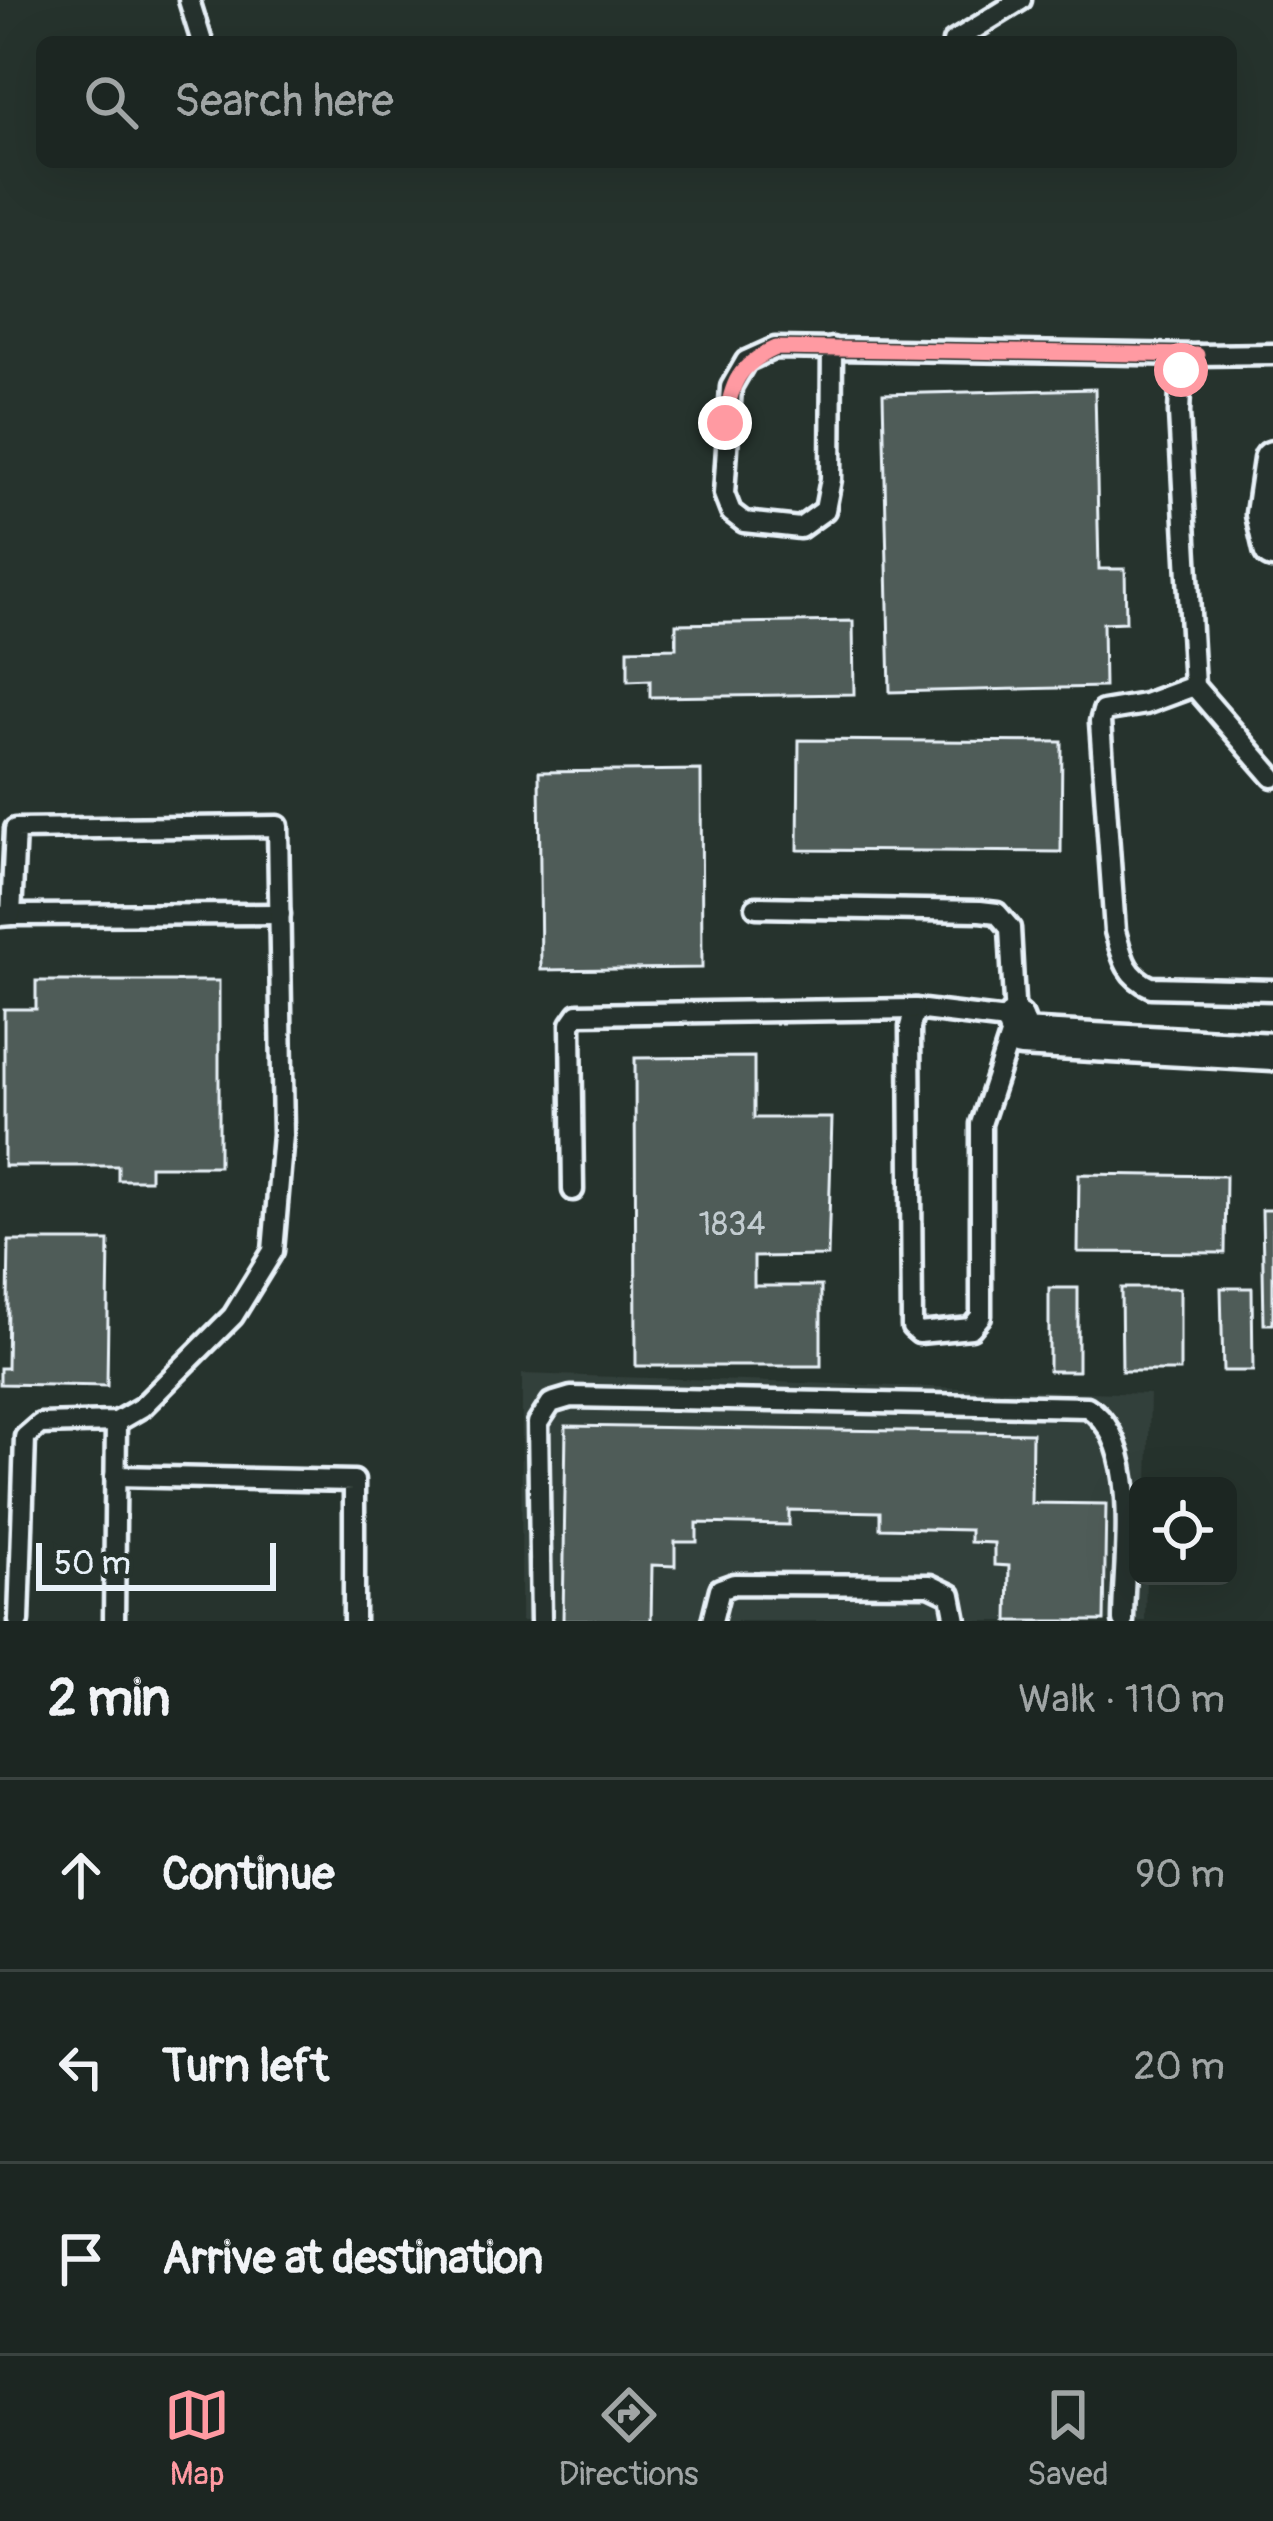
<!DOCTYPE html>
<meta charset="utf-8">
<style>
body{margin:0;font-family:Pangolin,sans-serif;background:#29322f;color:#f1f3f6}
.controls{position:absolute;right:36px;bottom:36px;display:grid;overflow:hidden;border-radius:18px;box-shadow:0 12px 48px #0002}
.controls button{width:108px;height:108px;display:grid;place-items:center;padding:0;border:0;border-bottom:3px solid #3a4340;background:#1c2622;color:#f1f3f6;font:60px sans-serif}
.scale{position:absolute;left:36px;bottom:30px;width:240px;box-sizing:border-box;padding-left:12px;border:6px solid #e8f1f8;border-top:0;font-size:33px;line-height:42px;white-space:nowrap;color:#e8f1f8;-webkit-text-stroke:9px #26332d;paint-order:stroke}
.stop{position:absolute;width:36px;height:36px;margin:-27px;border:9px solid #ff9aa2;border-radius:50%;background:#fff}
.stop.end{background:#ff9aa2;border-color:#fff;box-shadow:0 3px 12px #0008}
.list{margin:0;padding:0;list-style:none}
h2{display:flex;justify-content:space-between;align-items:center;height:156px;margin:0;padding:0 48px;font-size:51px}
h2 small{font-size:39px;font-weight:400;color:#a0a5a5}
.list li{display:grid;grid-template-columns:78px 1fr auto;gap:36px;align-items:center;box-sizing:border-box;height:192px;padding:0 48px;border-top:3px solid #3a4340}
.list b{display:block;font-size:45px;white-space:nowrap}
.list em{font-size:39px;font-style:normal;color:#a0a5a5}
.icon{flex:none;width:66px;height:66px;fill:none;stroke:currentColor;stroke-width:2;stroke-linecap:round;stroke-linejoin:round}
.map{position:relative;flex:none;width:1273px;height:1621px;overflow:hidden}
.search{position:absolute;background:#1c2622;box-shadow:0 12px 48px #0002;left:36px;right:36px;top:36px;height:132px;display:flex;align-items:center;gap:30px;box-sizing:border-box;padding:0 42px;border-radius:18px;color:#a0a5a5;font-size:45px}
.sheet{height:732px;background:#1c2622}
nav{display:flex;justify-content:space-around;align-items:center;box-sizing:border-box;height:168px;border-top:3px solid #3a4340;background:#1c2622;font-size:33px;color:#a0a5a5}
nav a{display:grid;justify-items:center;gap:6px}
nav .on{color:#ff9aa2}
.map>svg:first-child{display:block}
.built{fill:#333f3a}
.building{fill:#505c59;stroke:#e8f1f8;stroke-width:3}
.lines{fill:none;stroke-linecap:round;stroke-linejoin:round}
.lane-casing{stroke:#e8f1f8;stroke-width:27}
.street-casing{stroke:#e8f1f8;stroke-width:45}
.lane{stroke:#26332d;stroke-width:18}
.street{stroke:#26332d;stroke-width:36}
.route{stroke:#ff9aa2;stroke-width:15}
.labels{text-anchor:middle;stroke-width:9;stroke-linejoin:round;paint-order:stroke}
.number-label{font-size:33px;fill:#c2ccd0}
</style>
<div class="map">
<svg width="1273" height="1621" viewBox="0 0 1273 1621">
<rect width="100%" height="100%" fill="#26332d"/>
<filter id="ink" filterUnits="userSpaceOnUse"><feTurbulence type="fractalNoise" baseFrequency=".00833" numOctaves="2"/><feDisplacementMap in="SourceGraphic" scale="24" xChannelSelector="R" yChannelSelector="G"/><feConvolveMatrix kernelMatrix="1 2 1 2 8 2 1 2 1" color-interpolation-filters="sRGB"/></filter>
<g filter="url(#ink)">
<path class="built" d="M522,1374l628,20 -2,92h-10v90h8l-1,45h-624z"/>
<g class="building">
<path d="M1095,389l4,180h26l1,53 -23,1 1,64 -214,5 -7,-298z"/>
<path d="M853,621l1,73 -204,3v-17l-22,1v-32l48,-1v-24z"/>
<path d="M799,740l263,2 -1,110 -263,-2z"/>
<path d="M701,770l1,198 -161,2 -2,-198z"/>
<path d="M36,981h183v185h-69v14h-32v-14h-114v-157h32z"/>
<path d="M754,1057v61h78l-4,138 -74,1v29h67v80h-185l-1,-308z"/>
<path d="M1079,1174l147,2 -1,77 -147,-1z"/>
<path d="M1262,1210h11v114h-9z"/>
<path d="M9,1241h100l-2,145 -107,-2v-16h7z"/>
<rect x="1049" y="1288" width="29" height="83"/>
<path d="M1121,1288h59v83h-58z"/>
<path d="M1221,1288h31l1,83h-30z"/>
<path d="M566,1426l466,7 -1,70 75,1 -2,117h-96l1,-55 -15,-1v-22l-24,-1v-12l-90,-2v-16l-91,-2v15l-92,-2v19h-22v24l-23,-1 -1,56h-88z"/>
</g>
<g class="lines">
<g class="lane-casing">
<g id="lane">
<path d="M189,0l13,42"/>
<path d="M953,42l68,-42"/>
<path d="M832,348l-1,131 -6,31 -25,18 -56,-6 -13,-10 -7,-18 7,-107 15,-26 29,-13 422,7"/>
<path d="M1273,354l-76,1 -16,15 -2,43 15,273 79,91"/>
<path d="M1194,686l-49,18 -42,7 -3,11 15,209c7,25 10,45 36,56l122,3"/>
<path d="M756,907l224,4 17,2 13,15 5,93 -34,103v192l-10,12 -52,5 -7,-6 -2,-300 5,-18 100,12"/>
<path d="M11,915l269,-1"/>
<path d="M0,916l11,-1 4,-86 263,-3 5,309 -10,116 -40,65 -91,91 -26,15 -76,2 -15,13 -6,184"/>
<path d="M573,1190l-2,-166 7,-10 337,-5"/>
<path d="M115,1476l239,5v140"/>
<path d="M114,1621l2,-199"/>
<path d="M541,1621l-3,-198 13,-20 20,-6 516,10c57,35 36,153 36,214"/>
<path d="M712,1621l8,-32 14,-5 196,1 21,10 5,26"/>
</g>
</g>
<g class="street-casing">
<g id="street">
<path d="M1273,460l-8,54 8,35"/>
<path d="M1015,1021l6,17 252,14"/>
</g>
</g>
<use href="#lane" class="lane"/>
<use href="#street" class="street"/>
</g>
</g>
<g class="lines" filter="url(#ink)">
<path class="route" d="M725,423c6,-40 13,-58 51,-75l421,7 -16,15"/>
</g>
<g class="labels">
<g class="number-label">
<text x="732" y="1235">1834</text>
</g>
</g>
</svg>
<div class="controls">
<button><svg class="icon" aria-label="locate" viewBox="0 0 24 24"><circle cx="12" cy="12" r="6"/><path d="M12 2v4M12 18v4M2 12h4M18 12h4"/></svg></button>
</div>
<div class="scale">50 m</div>
<div class="stop" style="left:1181px;top:370px"></div>
<div class="stop end" style="left:725px;top:423px"></div>
<div class="search"><svg class="icon" aria-label="search" viewBox="0 0 24 24"><circle cx="10" cy="10" r="6"/><path d="M15 15l6 6"/></svg>Search here</div>
</div>
<section class="sheet">
<h2>2 min<small>Walk · 110 m</small></h2>
<ul class="list">
<li><svg class="icon" aria-label="ahead" viewBox="0 0 24 24"><path d="M12 20V5M6 11l6-6 6 6"/></svg><div><b>Continue</b></div><em>90 m</em></li>
<li><svg class="icon" aria-label="left" viewBox="0 0 24 24"><path d="M17 20v-9H6M10 6l-5 5 5 5"/></svg><div><b>Turn left</b></div><em>20 m</em></li>
<li><svg class="icon" aria-label="arrive" viewBox="0 0 24 24"><path d="M6 21V4h12l-3 4 3 4H6"/></svg><div><b>Arrive at destination</b></div></li>
</ul>
</section>
<nav>
<a class="on"><svg class="icon" aria-label="map" viewBox="0 0 24 24"><path d="M3 6l6-2 6 2 6-2v14l-6 2-6-2-6 2zM9 4v14M15 6v14"/></svg>Map</a>
<a><svg class="icon" aria-label="directions" viewBox="0 0 24 24"><path d="M12 3l9 9-9 9-9-9zM9 14v-3h6M13 9l2 2-2 2"/></svg>Directions</a>
<a><svg class="icon" aria-label="saved" viewBox="0 0 24 24"><path d="M7 4h10v16l-5-4-5 4z"/></svg>Saved</a>
</nav>
